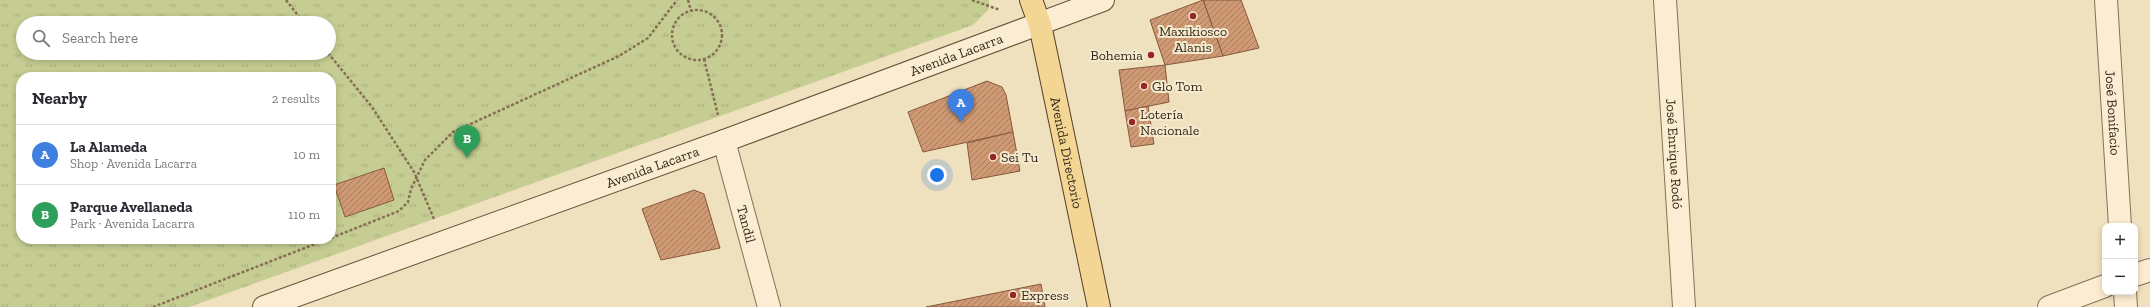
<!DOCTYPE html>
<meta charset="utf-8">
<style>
body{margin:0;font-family:"Zilla Slab",serif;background:#f2f2f3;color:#2b2b33}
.controls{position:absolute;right:12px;bottom:12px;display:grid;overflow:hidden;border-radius:8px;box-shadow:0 2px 6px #0003}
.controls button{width:36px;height:36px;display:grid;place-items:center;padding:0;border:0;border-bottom:1px solid #e1e1e2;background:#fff;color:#2b2b33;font:20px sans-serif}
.you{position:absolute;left:937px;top:175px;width:14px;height:14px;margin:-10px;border:3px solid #fff;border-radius:50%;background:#1a73e8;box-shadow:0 0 0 6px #1a73e833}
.badge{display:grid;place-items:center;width:26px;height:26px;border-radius:50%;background:#982526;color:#fff;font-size:13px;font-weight:700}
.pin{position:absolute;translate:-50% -33px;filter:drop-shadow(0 1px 2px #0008)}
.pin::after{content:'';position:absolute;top:21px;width:14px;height:12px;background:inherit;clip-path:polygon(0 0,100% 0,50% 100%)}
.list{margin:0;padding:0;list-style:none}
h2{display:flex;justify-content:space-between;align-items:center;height:52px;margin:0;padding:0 16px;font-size:17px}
h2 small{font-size:13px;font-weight:400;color:#7c7c81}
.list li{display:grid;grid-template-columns:26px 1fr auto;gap:12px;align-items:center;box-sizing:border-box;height:60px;padding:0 16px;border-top:1px solid #e1e1e2}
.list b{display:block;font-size:15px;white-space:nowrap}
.list p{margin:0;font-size:13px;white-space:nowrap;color:#7c7c81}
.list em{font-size:13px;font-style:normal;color:#7c7c81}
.icon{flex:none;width:22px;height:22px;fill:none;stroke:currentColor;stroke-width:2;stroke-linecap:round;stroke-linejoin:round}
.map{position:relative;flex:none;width:2150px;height:307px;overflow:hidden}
.search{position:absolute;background:#fff;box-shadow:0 2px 6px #0003;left:16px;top:16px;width:320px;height:44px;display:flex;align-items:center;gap:10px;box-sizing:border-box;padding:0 14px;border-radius:22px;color:#7c7c81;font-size:15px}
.panel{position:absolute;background:#fff;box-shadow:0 2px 6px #0003;left:16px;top:72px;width:320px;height:172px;border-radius:16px}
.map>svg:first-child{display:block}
.park{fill:url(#park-tufts);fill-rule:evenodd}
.building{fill:url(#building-hatch);stroke:#87593c}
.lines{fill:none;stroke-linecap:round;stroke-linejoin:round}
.street-casing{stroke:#877056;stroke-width:24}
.secondary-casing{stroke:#69513a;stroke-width:24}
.primary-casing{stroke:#553f2b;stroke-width:24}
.path{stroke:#877056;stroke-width:2.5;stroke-dasharray:3 2;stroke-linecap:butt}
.street{stroke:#faedd1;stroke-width:22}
.secondary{stroke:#faedd1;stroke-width:22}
.primary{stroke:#f4d694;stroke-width:22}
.poi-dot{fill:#982526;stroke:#f6eace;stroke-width:1.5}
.labels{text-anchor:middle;stroke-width:4;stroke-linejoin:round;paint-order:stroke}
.poi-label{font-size:14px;fill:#36291c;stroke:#f6eace;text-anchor:start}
.street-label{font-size:14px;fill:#36291c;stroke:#f6eace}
</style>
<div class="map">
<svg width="2150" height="307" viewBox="0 0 2150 307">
<defs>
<pattern id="park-tufts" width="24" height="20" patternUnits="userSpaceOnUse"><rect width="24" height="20" fill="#c6cd92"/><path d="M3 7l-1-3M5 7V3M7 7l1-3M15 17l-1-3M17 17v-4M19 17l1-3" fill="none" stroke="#abb07d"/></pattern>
<pattern id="building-hatch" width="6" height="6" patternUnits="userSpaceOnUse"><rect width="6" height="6" fill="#ce9973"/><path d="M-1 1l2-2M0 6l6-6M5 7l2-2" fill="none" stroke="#a87d5e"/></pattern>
</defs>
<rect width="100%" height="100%" fill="#efe0be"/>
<path class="park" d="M0,0h989v9l-16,16 -784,282h-189zM23,23h306v30h-306zM21,77h310v162h-310z"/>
<g class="building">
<path d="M1203,0h38l18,48 -36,8z"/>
<path d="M1203,0l20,56 -58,9 -15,-45z"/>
<path d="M1165,65l4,37 -44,9 -6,-41z"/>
<path d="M987,81l15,6 4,8 7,37 -90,20 -15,-40z"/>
<path d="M1148,106l6,38 -23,3 -6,-36z"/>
<path d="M1013,132l7,39 -48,9 -5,-37z"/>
<path d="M384,168l10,32 -49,17 -11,-32z"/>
<path d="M694,190l10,4 16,54 -59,12 -19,-51z"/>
<path d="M1041,284l4,23h-119z"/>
</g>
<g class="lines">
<g class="street-casing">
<g id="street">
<path id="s1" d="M1665,0l19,307"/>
<path id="s2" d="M2106,0l14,226"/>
<path id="s3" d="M724,141l45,166"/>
<path d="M2135,275l15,-5"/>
<path d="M2125,292l1,15"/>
<path d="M2049,307l56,-21"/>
</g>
</g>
<g class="secondary-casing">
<g id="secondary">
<path id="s4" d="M264,307l460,-166 379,-141"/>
</g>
</g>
<g class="primary-casing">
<g id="primary">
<path id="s5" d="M1031,0l9,25 11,52 48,230"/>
</g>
</g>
<g class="path">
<path d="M286,0l18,23"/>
<path d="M688,0l3,11"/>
<path d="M972,0l28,10"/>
<circle cx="697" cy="35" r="25"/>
<path d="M328,53l44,54 42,65 20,47"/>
<path d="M704,59l14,56"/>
<path d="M331,238l68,-27 9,-9 3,-13 14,-29 28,-28 166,-76 29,-18 29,-38"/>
<path d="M153,307l175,-68"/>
</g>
<use href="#street" class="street"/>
<use href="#secondary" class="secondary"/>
<use href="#primary" class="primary"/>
</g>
<g class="poi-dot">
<circle cx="1193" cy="16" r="4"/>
<circle cx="1151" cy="55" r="4"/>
<circle cx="1144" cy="86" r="4"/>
<circle cx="1132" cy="122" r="4"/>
<circle cx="993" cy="157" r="4"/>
<circle cx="1013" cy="295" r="4"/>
</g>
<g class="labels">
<g class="poi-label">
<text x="1193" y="36" text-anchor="middle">Maxikiosco<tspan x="1193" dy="16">Alanis</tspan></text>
<text x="1143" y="60" text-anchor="end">Bohemia</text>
<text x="1152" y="91">Glo Tom</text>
<text x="1140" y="119">Lotería<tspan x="1140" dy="16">Nacionale</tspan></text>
<text x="1001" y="162">Sei Tu</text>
<text x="1021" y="300">Express</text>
</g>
<g class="street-label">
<text dy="5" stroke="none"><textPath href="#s4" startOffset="737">Avenida Lacarra</textPath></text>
<text dy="5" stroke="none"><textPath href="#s2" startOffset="113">José Bonifacio</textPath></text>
<text dy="5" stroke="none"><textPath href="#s5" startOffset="157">Avenida Directorio</textPath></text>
<text dy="5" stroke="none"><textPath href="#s1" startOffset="154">José Enrique Rodó</textPath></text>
<text dy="5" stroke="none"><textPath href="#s4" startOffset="413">Avenida Lacarra</textPath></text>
<text dy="5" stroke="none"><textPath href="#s3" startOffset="86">Tandil</textPath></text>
</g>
</g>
</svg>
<div class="controls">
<button>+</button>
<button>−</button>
</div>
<div class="you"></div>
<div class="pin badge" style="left:961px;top:122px;background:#3f7fe0">A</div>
<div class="pin badge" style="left:467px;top:158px;background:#2e9e5b">B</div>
<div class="search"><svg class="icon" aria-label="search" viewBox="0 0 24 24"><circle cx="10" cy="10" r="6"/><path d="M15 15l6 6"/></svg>Search here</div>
<section class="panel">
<h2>Nearby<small>2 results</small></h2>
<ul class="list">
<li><span class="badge" style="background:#3f7fe0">A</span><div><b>La Alameda</b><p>Shop · Avenida Lacarra</p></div><em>10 m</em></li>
<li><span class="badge" style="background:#2e9e5b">B</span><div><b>Parque Avellaneda</b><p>Park · Avenida Lacarra</p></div><em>110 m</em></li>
</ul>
</section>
</div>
